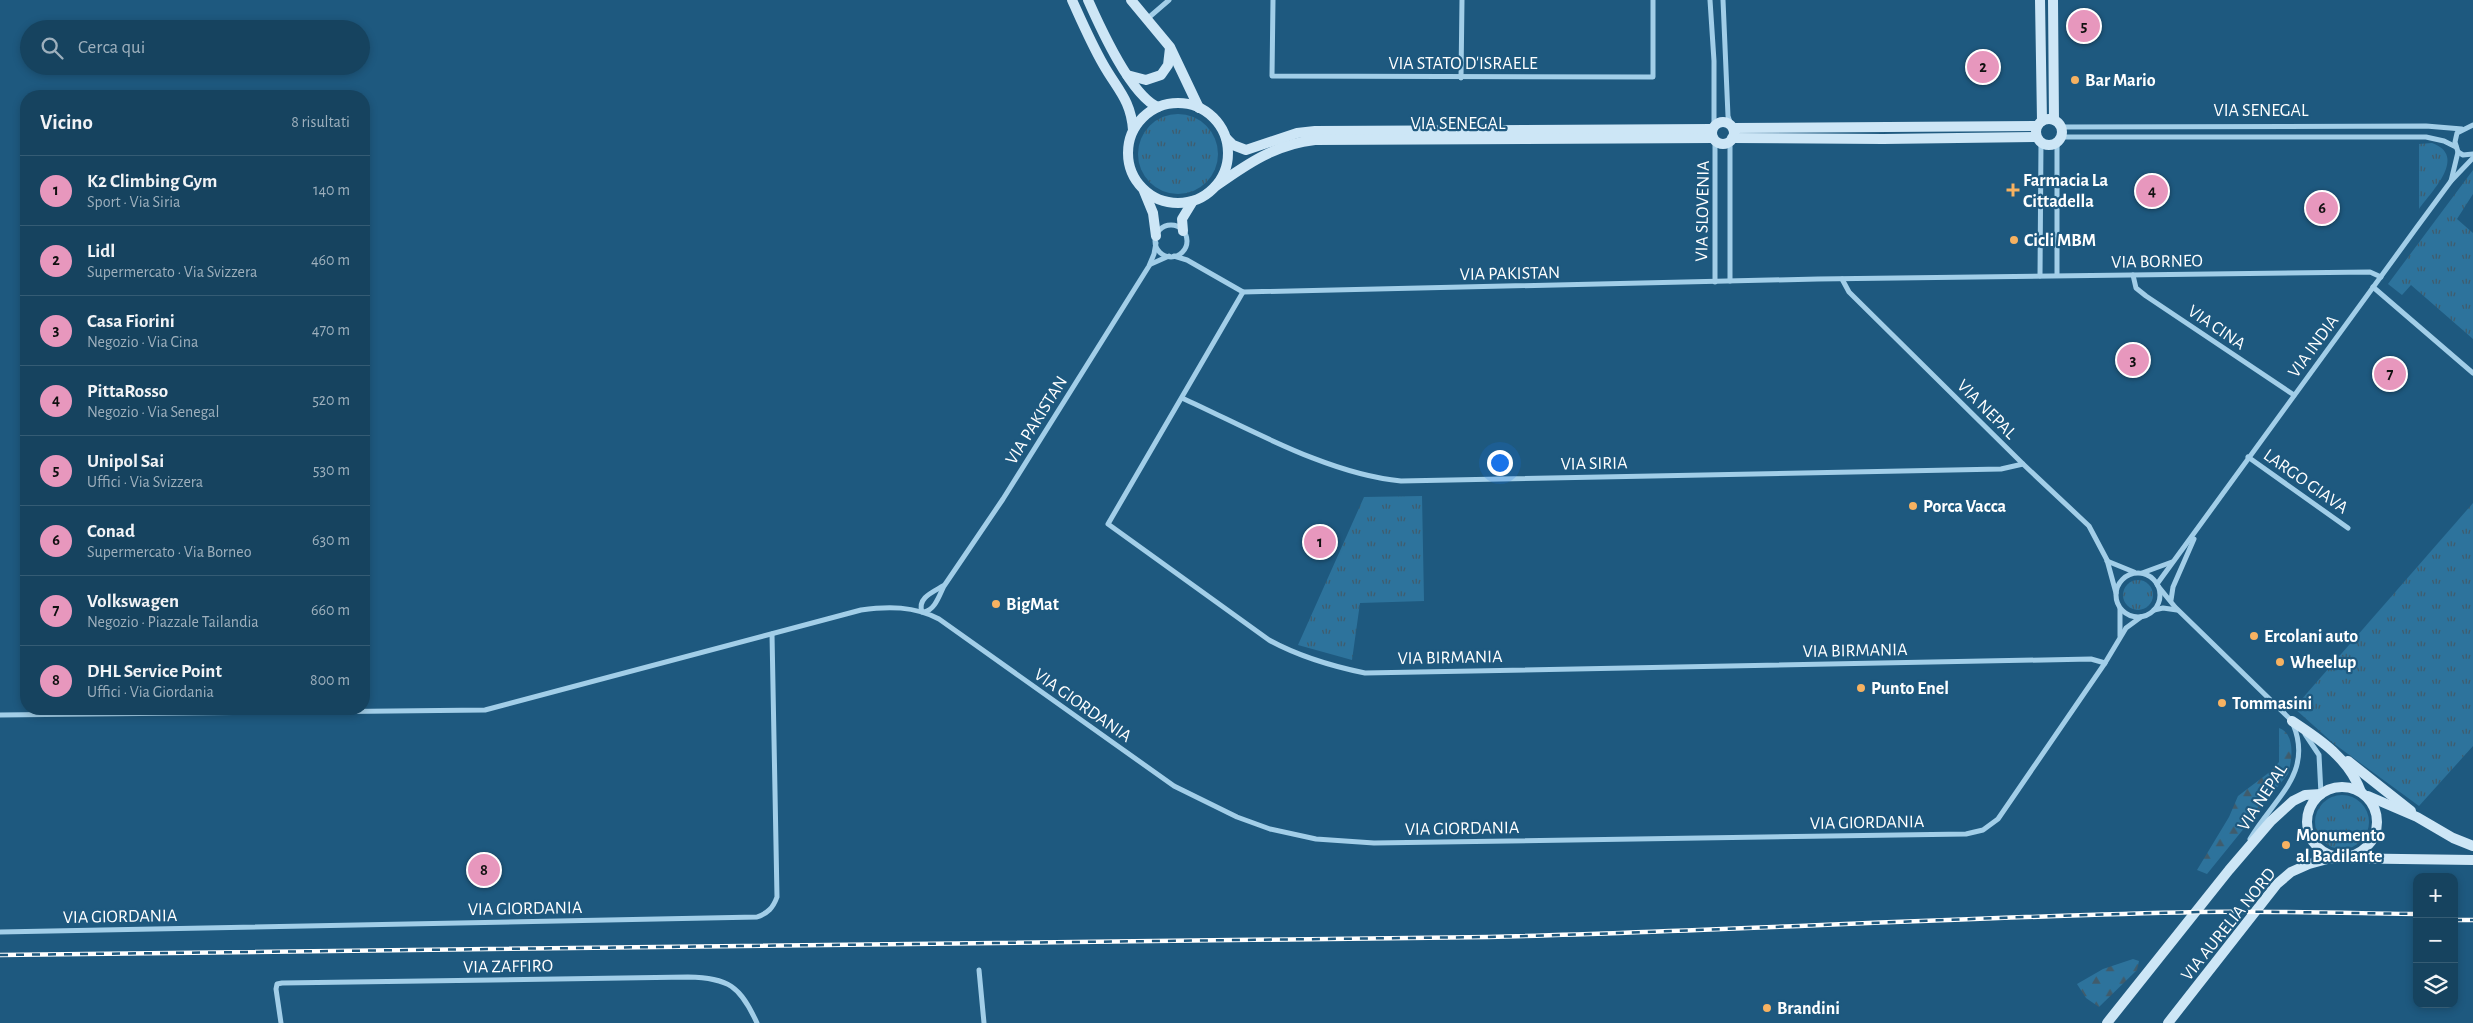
<!DOCTYPE html>
<html lang="it">
<meta charset="utf-8">
<style>
body{margin:0;font-family:"Alegreya Sans",sans-serif;background:#234e68;color:#f1f3f6}
.controls{position:absolute;right:15px;bottom:15px;display:grid;overflow:hidden;border-radius:10px;box-shadow:0 2px 8px #0003}
.controls button{width:45px;height:45px;display:grid;place-items:center;padding:0;border:0;border-bottom:1px solid #355c74;background:#16435f;color:#f1f3f6;font:25px sans-serif}
.you{position:absolute;left:1499px;top:462px;width:18px;height:18px;margin:-12px;border:4px solid #fff;border-radius:50%;background:#1a73e8;box-shadow:0 0 0 8px #1a73e833}
.badge{display:grid;place-items:center;width:32px;height:32px;border-radius:50%;background:#e797bd;color:#111;font-size:16px;font-weight:700}
.pin{position:absolute;translate:-50% -50%;border:2px solid #fff;box-shadow:0 1px 5px #0006}
.list{margin:0;padding:0;list-style:none}
h2{display:flex;justify-content:space-between;align-items:center;height:65px;margin:0;padding:0 20px;font-size:21px}
h2 small{font-size:16px;font-weight:400;color:#9eb0bd}
.list li{display:grid;grid-template-columns:32px 1fr auto;gap:15px;align-items:center;box-sizing:border-box;height:70px;padding:0 20px;border-top:1px solid #355c74}
.list b{display:block;font-size:19px;white-space:nowrap}
.list p{margin:0;font-size:16px;white-space:nowrap;color:#9eb0bd}
.list em{font-size:16px;font-style:normal;color:#9eb0bd}
.icon{flex:none;width:28px;height:28px;fill:none;stroke:currentColor;stroke-width:2;stroke-linecap:round;stroke-linejoin:round}
.map{position:relative;flex:none;width:2473px;height:1023px;overflow:hidden}
.search{position:absolute;background:#16435f;box-shadow:0 2px 8px #0003;left:20px;top:20px;width:350px;height:55px;display:flex;align-items:center;gap:12px;box-sizing:border-box;padding:0 18px;border-radius:28px;color:#9eb0bd;font-size:19px}
.panel{position:absolute;background:#16435f;box-shadow:0 2px 8px #0003;left:20px;top:90px;width:350px;height:625px;border-radius:20px}
.map>svg:first-child{display:block}
.grass{fill:url(#grass-tufts)}
.forest{fill:url(#forest-firs)}
.lines{fill:none;stroke-linecap:round;stroke-linejoin:round}
.street{stroke:#a2cee8;stroke-width:5}
.secondary{stroke:#cde6f6;stroke-width:10}
.rail-casing{stroke:#fff;stroke-width:4.5}
.rail{stroke:#1e597f;stroke-width:2.5;stroke-dasharray:8;stroke-linecap:butt}
.poi-dot{fill:#f7b261;stroke:#1e597f;stroke-width:2}
.labels{text-anchor:middle;stroke-width:4.5;stroke-linejoin:round;paint-order:stroke}
.street-label{font-size:18px;fill:#fff;stroke:#1e597f}
.poi-label{font-size:18px;font-weight:bold;fill:#fff;stroke:#1e597f;text-anchor:start}
</style>
<div class="map">
<svg width="2473" height="1023" viewBox="0 0 2473 1023">
<defs>
<pattern id="grass-tufts" width="24" height="20" patternUnits="userSpaceOnUse" patternTransform="scale(1.25)"><rect width="24" height="20" fill="#2d739c"/><path d="M3 7l-1-3M5 7V3M7 7l1-3M15 17l-1-3M17 17v-4M19 17l1-3" fill="none" stroke="#405c6c"/></pattern>
<pattern id="forest-firs" width="22" height="20" patternUnits="userSpaceOnUse" patternTransform="scale(1.25)"><rect width="22" height="20" fill="#2d739c"/><path d="M5 1l3.5 6h-7zM16 11l3.5 6h-7z" fill="#405c6c"/></pattern>
</defs>
<rect width="100%" height="100%" fill="#1e597f"/>
<g class="grass">
<circle cx="1178" cy="154" r="40"/>
<path d="M2432,143c36,13 0,48 -13,66v-65z"/>
<path d="M2473,170v24l-16,25 16,14v106l-62,-54 -9,10 -14,-11z"/>
<path d="M1422,496l2,105 -64,2 -8,57 -54,-15 66,-148z"/>
<path d="M2473,503v243l-54,60 -86,-63 -39,-35z"/>
<circle cx="2138" cy="595" r="15"/>
<circle cx="2342" cy="822" r="27"/>
</g>
<g class="forest">
<path d="M2279,728c17,6 13,32 9,46l-81,100 -10,-4 32,-53 9,-21 33,-25 8,-9z"/>
<path d="M2133,959l6,2 -2,9 -38,37 -13,-9 -9,-14 26,-15z"/>
</g>
<g class="lines">
<g class="street">
<path d="M1273,0l-1,76 381,1v-77"/>
<path d="M1710,0l4,61v66"/>
<path d="M1723,0l5,116 3,9"/>
<path d="M1147,19l22,-19"/>
<path d="M1461,78l1,-78"/>
<path d="M2473,125l-16,8 -2,9 3,10 5,3 10,-1"/>
<path d="M2060,127l366,-1 36,3"/>
<path d="M2060,137h366l18,4 12,6"/>
<path d="M1715,140v142"/>
<path d="M1730,141v140"/>
<path d="M2451,181l7,-29"/>
<circle cx="1171" cy="241" r="16"/>
<path d="M1174,256l13,4 56,32 575,-13 552,-7 11,5"/>
<path d="M1151,264l18,-8"/>
<path d="M2057,275v-133"/>
<path d="M2133,275l3,13 10,8 148,99"/>
<path d="M2040,276l1,-134"/>
<path d="M1842,279l7,13 174,172 66,62 18,34 9,33"/>
<path d="M2373,287l100,86"/>
<path d="M1243,292l-135,232 161,116c31,17 62,26 96,33l726,-14 14,4"/>
<path d="M1182,398c68,31 146,76 219,83l600,-12 22,-5"/>
<path d="M2248,457l100,71"/>
<path d="M2107,561l27,11"/>
<path d="M2142,573l30,-11"/>
<circle cx="2138" cy="595" r="22"/>
<path d="M2157,584l260,-357 34,-46 22,-23"/>
<path d="M2158,586l17,21 117,114"/>
<path d="M2171,600l2,-13 21,-48"/>
<path d="M2120,609v27"/>
<path d="M2154,610l9,-2 14,2"/>
<path d="M922,612c-5,-14 11,-20 21,-26"/>
<path d="M924,612c11,-2 15,-16 20,-26l59,-87 146,-233 5,-12 2,-11"/>
<path d="M0,715l485,-5 376,-100c27,-4 53,-4 78,9l235,167 63,31 33,12 46,10 58,4 592,-9 17,-4 15,-11 107,-156 21,-35 15,-11"/>
<path d="M2305,734l14,21 2,39"/>
<path d="M2250,839c23,-40 64,-65 43,-115"/>
<path d="M0,932l757,-15c11,-4 16,-9 20,-20l-5,-263"/>
<path d="M979,970l5,53"/>
<path d="M281,1023l-5,-34 1,-5 5,-1 406,-6c41,1 52,9 69,46"/>
</g>
<g class="secondary">
<path d="M1072,0c10,22 19,43 31,64 14,25 28,36 30,66"/>
<path d="M1088,0c12,27 43,96 70,107"/>
<path d="M1131,0l39,47 29,61"/>
<path d="M2040,0l2,121"/>
<path d="M2053,0l1,120"/>
<path d="M1127,75l19,5 15,-5 7,-10 2,-17"/>
<circle cx="1178" cy="153" r="50"/>
<circle cx="2049" cy="132" r="13"/>
<circle cx="1723" cy="133" r="11"/>
<path d="M1733,128l304,-2"/>
<path d="M1226,138l7,7 13,5 51,-17 18,-2 397,-2"/>
<path d="M1732,138l151,1 153,-2"/>
<path d="M1216,186c31,-22 60,-42 99,-46l398,-2"/>
<path d="M1144,191l9,22 3,23"/>
<path d="M1183,231l-1,-12 11,-18"/>
<path d="M2292,721c29,19 57,38 69,71"/>
<path d="M2348,761l63,50"/>
<circle cx="2342" cy="822" r="35"/>
<path d="M2368,796l49,21 36,21 20,8"/>
<path d="M2107,1023l122,-153 42,-49 22,-20 12,-6 16,-1"/>
<path d="M2168,1023l109,-139 14,-12 18,-8 22,-6 142,2"/>
</g>
<g class="rail-casing">
<g id="rail">
<path d="M2454,920h19"/>
<path d="M0,955l1489,-18c236,-6 472,-20 709,-25 73,-1 146,1 219,2"/>
</g>
</g>
<use href="#rail" class="rail"/>
</g>
<g class="poi-dot">
<circle cx="2075" cy="80" r="5"/>
<path d="M2010.5 182.5h5v5h5v5h-5v5h-5v-5h-5v-5h5z"/>
<circle cx="2014" cy="240" r="5"/>
<circle cx="1913" cy="506" r="5"/>
<circle cx="996" cy="604" r="5"/>
<circle cx="2254" cy="636" r="5"/>
<circle cx="2280" cy="662" r="5"/>
<circle cx="1861" cy="688" r="5"/>
<circle cx="2222" cy="703" r="5"/>
<circle cx="2286" cy="845" r="5"/>
<circle cx="1767" cy="1008" r="5"/>
</g>
<g class="labels">
<g class="street-label">
<text x="1463" y="69">VIA STATO D'ISRAELE</text>
<text x="2261" y="116">VIA SENEGAL</text>
<text x="1458" y="129">VIA SENEGAL</text>
<text transform="translate(1702 211) rotate(-89)" y="6">VIA SLOVENIA</text>
<text transform="translate(2157 261) rotate(-1)" y="6">VIA BORNEO</text>
<text transform="translate(1510 273) rotate(-1)" y="6">VIA PAKISTAN</text>
<text transform="translate(2217 327) rotate(34)" y="6">VIA CINA</text>
<text transform="translate(2313 346) rotate(-54)" y="6">VIA INDIA</text>
<text transform="translate(1987 409) rotate(45)" y="6">VIA NEPAL</text>
<text transform="translate(1036 420) rotate(-58)" y="6">VIA PAKISTAN</text>
<text transform="translate(1594 463) rotate(-1)" y="6">VIA SIRIA</text>
<text transform="translate(2306 481) rotate(35)" y="6">LARGO GIAVA</text>
<text transform="translate(1855 650) rotate(-1)" y="6">VIA BIRMANIA</text>
<text transform="translate(1450 657) rotate(-1)" y="6">VIA BIRMANIA</text>
<text transform="translate(1083 705) rotate(35)" y="6">VIA GIORDANIA</text>
<text transform="translate(2262 797) rotate(-57)" y="6">VIA NEPAL</text>
<text transform="translate(1867 822) rotate(-1)" y="6">VIA GIORDANIA</text>
<text transform="translate(1462 828) rotate(-1)" y="6">VIA GIORDANIA</text>
<text transform="translate(525 908) rotate(-1)" y="6">VIA GIORDANIA</text>
<text transform="translate(120 916) rotate(-1)" y="6">VIA GIORDANIA</text>
<text transform="translate(2228 924) rotate(-51)" y="6">VIA AURELIA NORD</text>
<text transform="translate(508 966) rotate(-1)" y="6">VIA ZAFFIRO</text>
</g>
<g class="poi-label">
<text x="2085" y="86">Bar Mario</text>
<text x="2023" y="186">Farmacia La<tspan x="2023" dy="21">Cittadella</tspan></text>
<text x="2024" y="246">Cicli MBM</text>
<text x="1923" y="512">Porca Vacca</text>
<text x="1006" y="610">BigMat</text>
<text x="2264" y="642">Ercolani auto</text>
<text x="2290" y="668">Wheelup</text>
<text x="1871" y="694">Punto Enel</text>
<text x="2232" y="709">Tommasini</text>
<text x="2296" y="841">Monumento<tspan x="2296" dy="21">al Badilante</tspan></text>
<text x="1777" y="1014">Brandini</text>
</g>
</g>
</svg>
<div class="controls">
<button>+</button>
<button>−</button>
<button><svg class="icon" aria-label="layers" viewBox="0 0 24 24"><path d="M12 4l9 5-9 5-9-5zM3 14l9 5 9-5"/></svg></button>
</div>
<div class="you"></div>
<div class="pin badge" style="left:1320px;top:542px">1</div>
<div class="pin badge" style="left:1983px;top:67px">2</div>
<div class="pin badge" style="left:2133px;top:360px">3</div>
<div class="pin badge" style="left:2152px;top:191px">4</div>
<div class="pin badge" style="left:2084px;top:26px">5</div>
<div class="pin badge" style="left:2322px;top:208px">6</div>
<div class="pin badge" style="left:2390px;top:374px">7</div>
<div class="pin badge" style="left:484px;top:870px">8</div>
<div class="search"><svg class="icon" aria-label="search" viewBox="0 0 24 24"><circle cx="10" cy="10" r="6"/><path d="M15 15l6 6"/></svg>Cerca qui</div>
<section class="panel">
<h2>Vicino<small>8 risultati</small></h2>
<ul class="list">
<li><span class="badge">1</span><div><b>K2 Climbing Gym</b><p>Sport · Via Siria</p></div><em>140 m</em></li>
<li><span class="badge">2</span><div><b>Lidl</b><p>Supermercato · Via Svizzera</p></div><em>460 m</em></li>
<li><span class="badge">3</span><div><b>Casa Fiorini</b><p>Negozio · Via Cina</p></div><em>470 m</em></li>
<li><span class="badge">4</span><div><b>PittaRosso</b><p>Negozio · Via Senegal</p></div><em>520 m</em></li>
<li><span class="badge">5</span><div><b>Unipol Sai</b><p>Uffici · Via Svizzera</p></div><em>530 m</em></li>
<li><span class="badge">6</span><div><b>Conad</b><p>Supermercato · Via Borneo</p></div><em>630 m</em></li>
<li><span class="badge">7</span><div><b>Volkswagen</b><p>Negozio · Piazzale Tailandia</p></div><em>660 m</em></li>
<li><span class="badge">8</span><div><b>DHL Service Point</b><p>Uffici · Via Giordania</p></div><em>800 m</em></li>
</ul>
</section>
</div>
